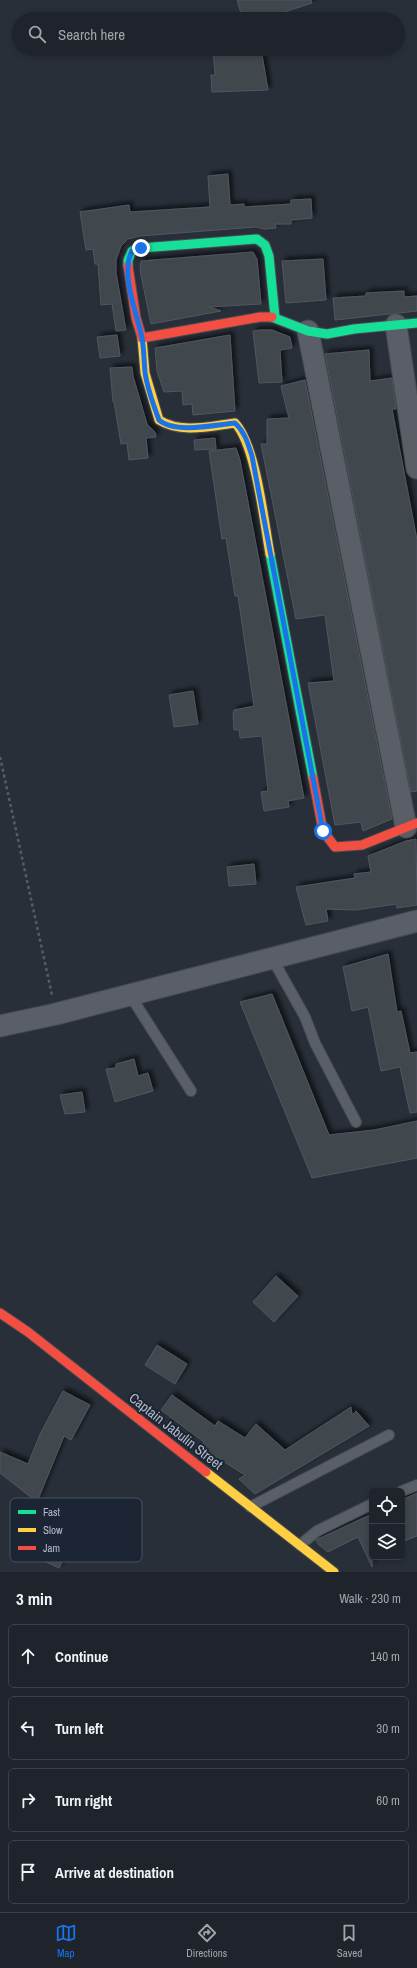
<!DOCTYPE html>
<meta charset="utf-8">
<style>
body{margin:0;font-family:"Archivo Narrow",sans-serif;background:#2c2f37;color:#f1f3f6}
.controls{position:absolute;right:12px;bottom:12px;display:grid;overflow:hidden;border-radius:6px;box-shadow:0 2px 6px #0003}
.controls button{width:36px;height:36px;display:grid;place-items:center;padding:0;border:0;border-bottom:1px solid #3c4047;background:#1f232b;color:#f1f3f6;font:20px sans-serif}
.stop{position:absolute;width:12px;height:12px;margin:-9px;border:3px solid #1a73e8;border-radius:50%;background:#fff}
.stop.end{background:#1a73e8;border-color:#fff;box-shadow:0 1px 4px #0008}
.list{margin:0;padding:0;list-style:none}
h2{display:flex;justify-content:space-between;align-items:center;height:52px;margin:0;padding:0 16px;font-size:17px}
h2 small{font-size:13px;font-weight:400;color:#a1a4a9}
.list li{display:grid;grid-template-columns:26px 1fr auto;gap:12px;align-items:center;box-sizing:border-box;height:64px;margin:0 8px 8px;padding:0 8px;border:1px solid #3c4047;border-radius:6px}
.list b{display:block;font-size:15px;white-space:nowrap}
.list em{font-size:13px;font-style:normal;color:#a1a4a9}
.icon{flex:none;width:22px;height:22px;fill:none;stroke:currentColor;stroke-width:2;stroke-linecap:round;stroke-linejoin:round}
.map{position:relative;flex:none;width:417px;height:1572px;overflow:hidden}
.search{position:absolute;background:#1f232b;box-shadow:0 2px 6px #0003;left:12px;right:12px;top:12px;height:44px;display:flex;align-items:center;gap:10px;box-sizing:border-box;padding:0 14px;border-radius:22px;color:#a1a4a9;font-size:15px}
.sheet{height:340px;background:#1f232b}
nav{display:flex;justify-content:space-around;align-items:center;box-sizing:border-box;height:56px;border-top:1px solid #3c4047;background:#1f232b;font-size:11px;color:#a1a4a9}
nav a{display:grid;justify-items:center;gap:2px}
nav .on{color:#1a73e8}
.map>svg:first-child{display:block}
.building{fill:#41464e;stroke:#515760;filter:url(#shadow)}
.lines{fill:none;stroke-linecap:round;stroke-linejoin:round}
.lane-casing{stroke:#464a51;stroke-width:12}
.street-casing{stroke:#464a51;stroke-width:23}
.fast-casing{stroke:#464a51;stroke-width:11}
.slow-casing{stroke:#464a51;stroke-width:11}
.jam-casing{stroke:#464a51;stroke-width:11}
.path{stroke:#575d64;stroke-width:2.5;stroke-dasharray:3 3;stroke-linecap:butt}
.lane{stroke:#5a5e66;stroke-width:10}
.street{stroke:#5a5e66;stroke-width:21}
.fast{stroke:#16e098;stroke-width:9}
.slow{stroke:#ffcf43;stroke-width:9}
.jam{stroke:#f24e42;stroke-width:9}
.route{stroke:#1a73e8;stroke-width:5}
.labels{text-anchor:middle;stroke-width:4;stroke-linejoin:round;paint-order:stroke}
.street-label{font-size:14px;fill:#b3bbca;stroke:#1c2534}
.key{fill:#1c2534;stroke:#495261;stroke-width:1}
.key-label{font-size:11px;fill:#b3bbca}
</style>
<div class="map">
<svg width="417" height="1572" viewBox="0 0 417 1572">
<defs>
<filter id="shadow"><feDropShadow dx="3.5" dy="-3.5" stdDeviation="2" flood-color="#0009"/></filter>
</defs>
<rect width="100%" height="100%" fill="#292f39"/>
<g class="building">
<path d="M237,0h74l1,3 -49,16h-20z"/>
<path d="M213,49h48l7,41 -56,2 -1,-17h4z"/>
<path d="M228,174l2,31 14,-1v3l47,-3v-4l20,-1 1,19 -21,2v4h-16l1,4 -11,1 -9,-2 -116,9 -12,3 -7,7 -5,14v13l10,57 -10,1 -4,-27 -11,1 -3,-41h-3l-2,-15 -7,1 -6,-38 49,-7 1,7 80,-5 -2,-31z"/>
<path d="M253,252l4,7 4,45 -52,3 12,4 -70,13 -11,-54 1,-9z"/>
<path d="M323,259l3,41 -40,3 -4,-42z"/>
<path d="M404,291v6l13,-1v15l-82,9 -2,-22 33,-2v-3z"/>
<path d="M261,330h11l18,7 2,11 -12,2 2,32 -23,1 -6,-52z"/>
<path d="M117,335l3,21 -20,2 -3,-21z"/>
<path d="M230,335l5,76 -42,4 -1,-11 -9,1 -1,-14 -18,1 -7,-21 -2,-23z"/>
<path d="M369,350l1,31 22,-3 4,31h-4l25,131v251l-6,1 -86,-438z"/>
<path d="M132,367l1,9 14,48 8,8 1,5 -10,1 2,20 -19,2 -2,-17 -6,1 -7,-42h-1l-3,-34z"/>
<path d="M305,380l87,439 -29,12 -2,-9 -26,3 -27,-142 26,-2 -9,-66 -29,4 -35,-175h6v-25l22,-1 -8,-32z"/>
<path d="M215,438l1,11 -21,1 -1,-10z"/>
<path d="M236,448l4,12 64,338 -16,3 1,6 -25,4 -3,-19 7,-1 -6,-55 -22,2 -1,-8h-5l-1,-17 1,-1v-2l20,-4 -16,-110h-3l-9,-58 -4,1 -13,-88z"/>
<path d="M193,691l5,33 -24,3 -5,-32z"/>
<path d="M416,839l1,66 -20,3 -1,-4 -40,6 -30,-1 2,12 -22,4 -10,-38 59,-9 -1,-4 17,-2 -3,-16 38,-15z"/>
<path d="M254,864l2,20 -27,2 -2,-19z"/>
<path d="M388,954l9,58 4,-1 9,42 7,-1v60l-7,1 -10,-46 -19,4 -13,-64 -16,4 -9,-44z"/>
<path d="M272,994l57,141 45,-5 43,-9v37l-105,20 -72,-176z"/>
<path d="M134,1059l4,17 10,-3 5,18 -38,11 -9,-33 10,-1v-4z"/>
<path d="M82,1092l3,20 -20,2 -5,-19z"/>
<path d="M276,1276l22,20 -24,26 -21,-20z"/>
<path d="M157,1345l30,19 -12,20 -30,-19z"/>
<path d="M63,1391l27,14 -19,35 -7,-4 -27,66 -37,-29v-21l28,12 12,-30z"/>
<path d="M172,1395l43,31 3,-5 27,17 11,-14 29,26 66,-43 1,8 4,-4 13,15 -114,68 -16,-15 6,-4 -44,-28 3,-5 -43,-32z"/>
<path d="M417,1493v43l-15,6v-42z"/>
<path d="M43,1509l36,17 -20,42 -36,-17z"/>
<path d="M372,1514v53l-14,-30 -30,15 -10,-8 -2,-4z"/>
</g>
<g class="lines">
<g class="lane-casing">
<g id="lane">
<path d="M272,958l33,59 10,26 41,79"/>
<path d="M130,995l61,96"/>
<path d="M402,1491l15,-6"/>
<path d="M250,1507l139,-72"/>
<path d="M300,1545l17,-14 55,-27"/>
</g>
</g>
<g class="street-casing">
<g id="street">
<path d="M396,325l21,143"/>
<path d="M308,331l98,496"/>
<path d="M0,1026l56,-12 361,-93"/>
</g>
</g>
<g class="fast-casing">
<g id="fast">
<path d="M128,266v-6l4,-9 9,-3 116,-9 8,6 4,11 6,61"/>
<path d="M272,317l36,14 19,3 27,-5 63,-6"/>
<path d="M270,554l43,224"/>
</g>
</g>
<g class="slow-casing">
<g id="slow">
<path d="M142,338l3,35 14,47c22,14 52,6 76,3 21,22 29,99 35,131"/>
<path d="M206,1472l128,100"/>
</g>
</g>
<g class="jam-casing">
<g id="jam">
<path d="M128,266l8,52 6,20 118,-21h12"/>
<path d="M313,778l10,53 12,16 27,-2 55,-22"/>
<path d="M0,1313l28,19 178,140"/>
</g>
</g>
<path class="path" d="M0,757l52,238"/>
<use href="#lane" class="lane"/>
<use href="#street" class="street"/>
<use href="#fast" class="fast"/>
<use href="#slow" class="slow"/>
<use href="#jam" class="jam"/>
</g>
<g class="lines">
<path class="route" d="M141,248l-9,3c-12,23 5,62 10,87 2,11 2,23 3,34 2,16 8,32 14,48 15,14 56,5 76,3 10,9 13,21 17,33l71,375"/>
</g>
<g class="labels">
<g class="street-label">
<text transform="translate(176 1431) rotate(38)" y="5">Captain Jabulin Street</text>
</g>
</g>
<rect x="10" y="1498" width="132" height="64" rx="6" class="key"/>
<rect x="18" y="1510" width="18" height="4" fill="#16e098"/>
<rect x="18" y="1528" width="18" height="4" fill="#ffcf43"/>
<rect x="18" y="1546" width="18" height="4" fill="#f24e42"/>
<g class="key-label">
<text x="43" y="1516">Fast</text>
<text x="43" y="1534">Slow</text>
<text x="43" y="1552">Jam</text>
</g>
</svg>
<div class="controls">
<button><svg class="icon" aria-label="locate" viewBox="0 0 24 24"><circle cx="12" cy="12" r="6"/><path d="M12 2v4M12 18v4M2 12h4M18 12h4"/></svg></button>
<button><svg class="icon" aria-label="layers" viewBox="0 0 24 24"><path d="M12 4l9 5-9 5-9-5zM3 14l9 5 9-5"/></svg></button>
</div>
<div class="stop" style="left:323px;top:831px"></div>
<div class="stop end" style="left:141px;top:248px"></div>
<div class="search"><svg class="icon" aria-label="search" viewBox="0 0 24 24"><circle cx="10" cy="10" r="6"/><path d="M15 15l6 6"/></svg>Search here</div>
</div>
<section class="sheet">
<h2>3 min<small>Walk · 230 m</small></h2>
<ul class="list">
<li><svg class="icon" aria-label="ahead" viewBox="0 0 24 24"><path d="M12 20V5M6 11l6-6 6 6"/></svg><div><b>Continue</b></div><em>140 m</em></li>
<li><svg class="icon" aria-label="left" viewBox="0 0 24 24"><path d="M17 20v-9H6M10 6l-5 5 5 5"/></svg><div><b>Turn left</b></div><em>30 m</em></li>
<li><svg class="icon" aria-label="right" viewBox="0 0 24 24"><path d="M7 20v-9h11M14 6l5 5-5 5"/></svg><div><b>Turn right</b></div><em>60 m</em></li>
<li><svg class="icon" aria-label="arrive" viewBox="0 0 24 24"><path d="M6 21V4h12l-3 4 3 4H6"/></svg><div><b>Arrive at destination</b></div></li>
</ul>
</section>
<nav>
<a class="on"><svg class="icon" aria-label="map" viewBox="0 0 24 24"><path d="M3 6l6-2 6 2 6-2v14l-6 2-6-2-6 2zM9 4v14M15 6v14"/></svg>Map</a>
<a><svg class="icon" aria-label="directions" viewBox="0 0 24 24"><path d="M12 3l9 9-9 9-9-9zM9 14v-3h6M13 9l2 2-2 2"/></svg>Directions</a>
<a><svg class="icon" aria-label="saved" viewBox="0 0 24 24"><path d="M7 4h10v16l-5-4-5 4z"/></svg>Saved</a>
</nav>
